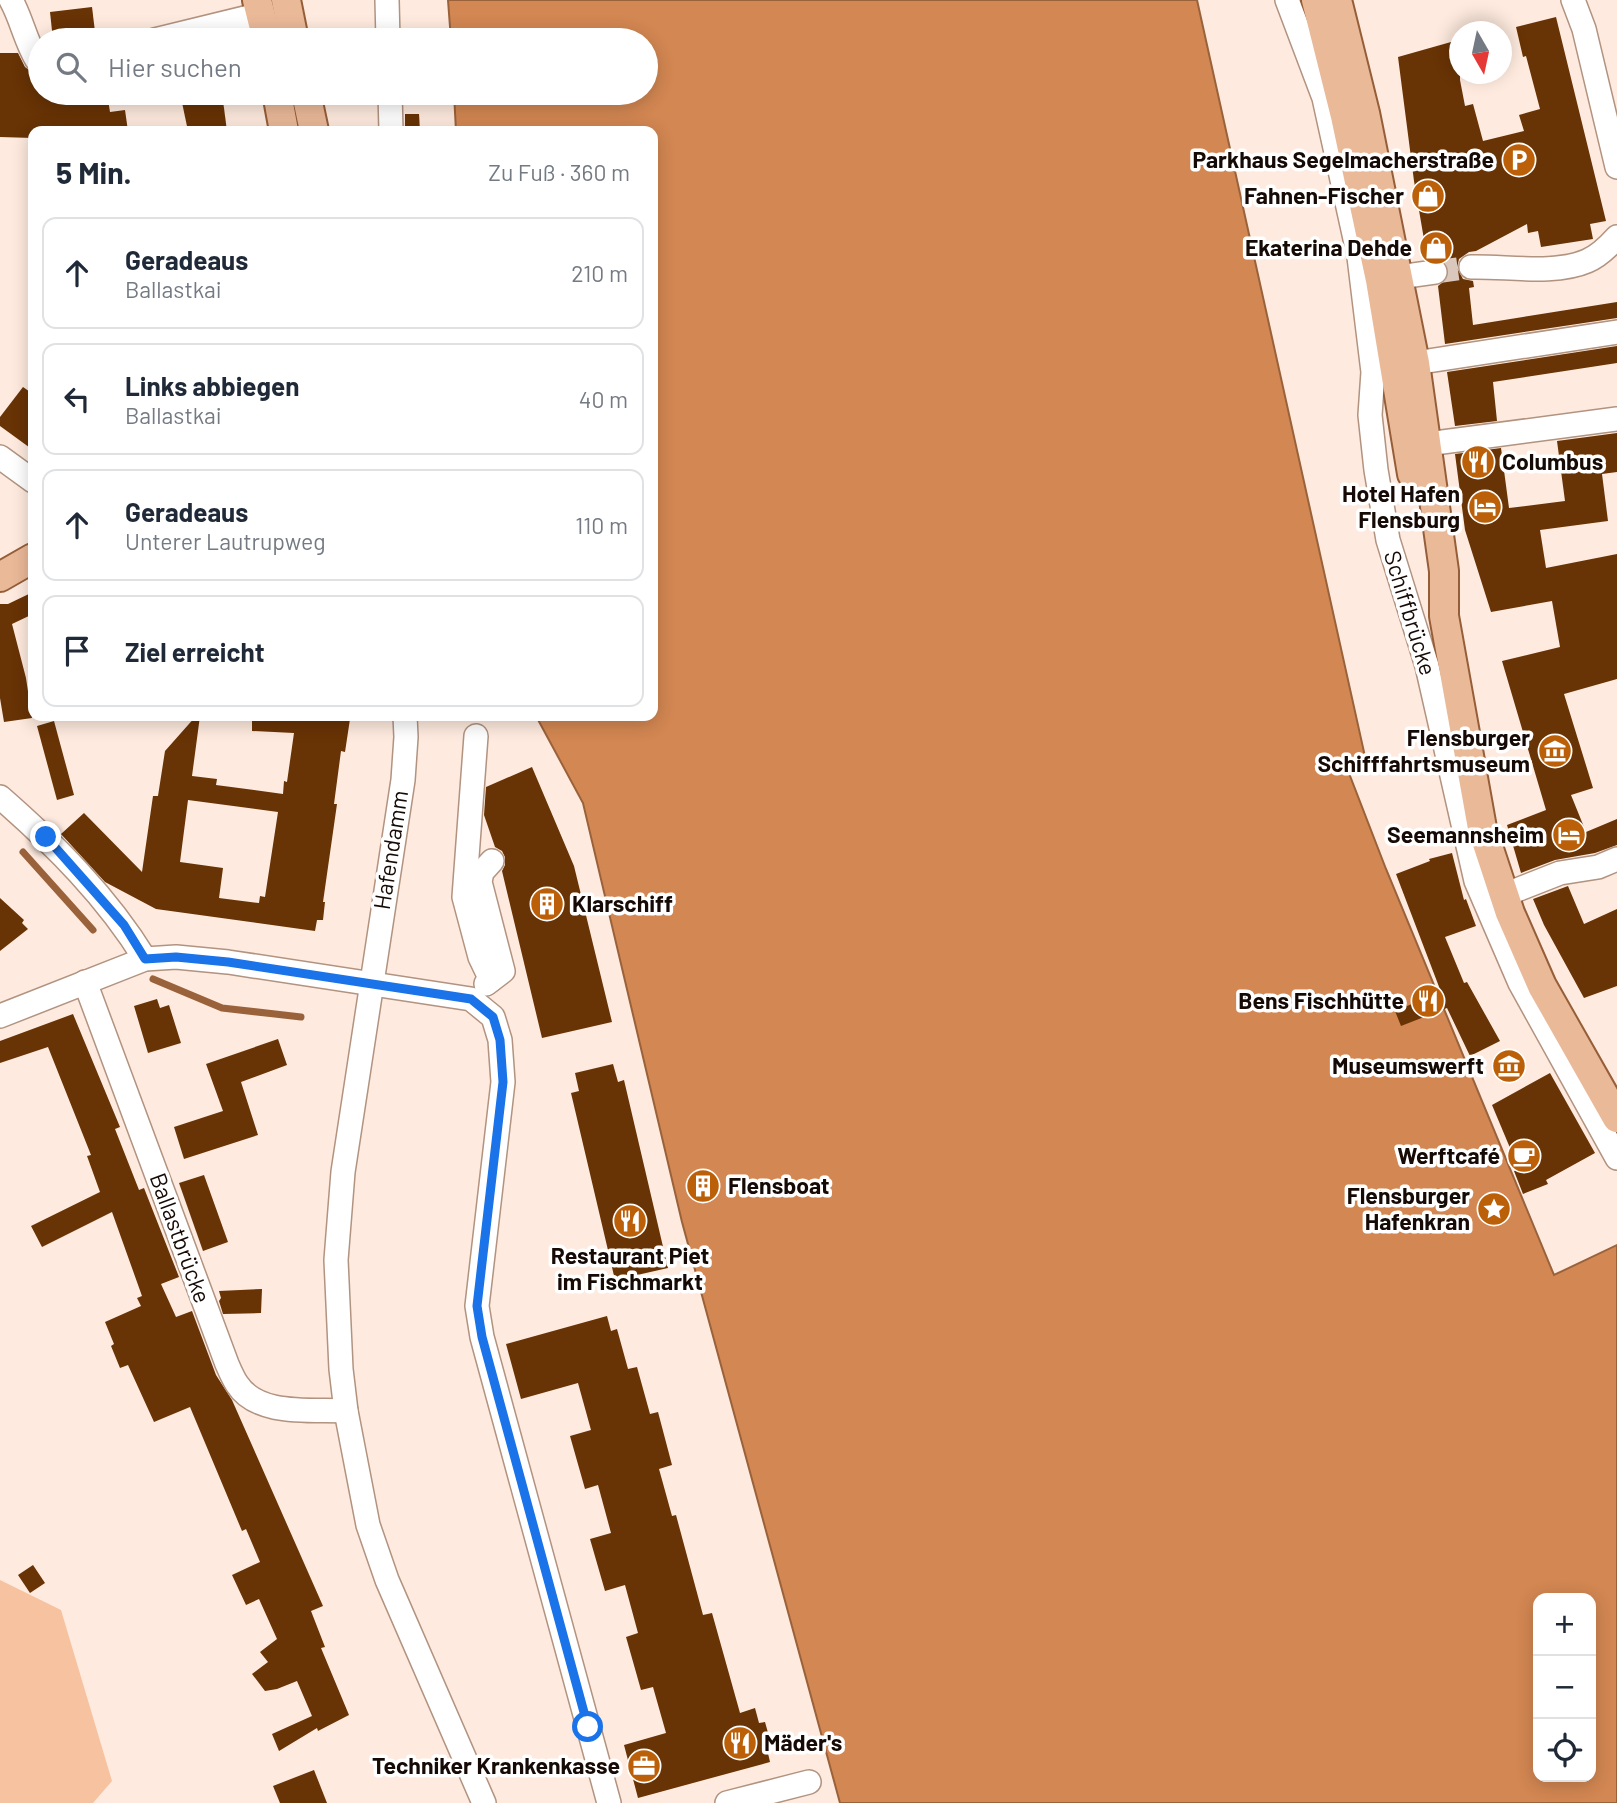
<!DOCTYPE html>
<html lang="de">
<meta charset="utf-8">
<style>
body{margin:0;font-family:Barlow,sans-serif;background:#f6f6f7;color:#1f2937}
.controls{position:absolute;right:21px;bottom:21px;display:grid;overflow:hidden;border-radius:14px;box-shadow:0 4px 18px #0003}
.controls button{width:63px;height:63px;display:grid;place-items:center;padding:0;border:0;border-bottom:2px solid #e0e1e3;background:#fff;color:#1f2937;font:35px sans-serif}
.compass{position:absolute;left:1449px;top:21px;width:63px;height:63px;border-radius:50%;background:#fff;box-shadow:0 4px 18px #0003;rotate:171deg}
.stop{position:absolute;width:21px;height:21px;margin:-16px;border:5px solid #1a73e8;border-radius:50%;background:#fff}
.stop.end{background:#1a73e8;border-color:#fff;box-shadow:0 2px 7px #0008}
.list{margin:0;padding:0;list-style:none}
h2{display:flex;justify-content:space-between;align-items:center;height:91px;margin:0;padding:0 28px;font-size:30px}
h2 small{font-size:23px;font-weight:400;color:#747a83}
.list li{display:grid;grid-template-columns:46px 1fr auto;gap:21px;align-items:center;box-sizing:border-box;height:112px;margin:0 14px 14px;padding:0 14px;border:2px solid #e0e1e3;border-radius:14px}
.list b{display:block;font-size:26px;white-space:nowrap}
.list p{margin:0;font-size:23px;white-space:nowrap;color:#747a83}
.list em{font-size:23px;font-style:normal;color:#747a83}
.icon{flex:none;width:38px;height:38px;fill:none;stroke:currentColor;stroke-width:2;stroke-linecap:round;stroke-linejoin:round}
.map{position:relative;flex:none;width:1617px;height:1803px;overflow:hidden}
.search{position:absolute;background:#fff;box-shadow:0 4px 18px #0003;left:28px;top:28px;width:630px;height:77px;display:flex;align-items:center;gap:18px;box-sizing:border-box;padding:0 24px;border-radius:38px;color:#747a83;font-size:26px}
.panel{position:absolute;background:#fff;box-shadow:0 4px 18px #0003;left:28px;top:126px;width:630px;height:595px;border-radius:14px}
.map>svg:first-child{display:block}
.green{fill:#f6c2a0}
.water{fill:#d38752;stroke:#9a623b;stroke-width:2;fill-rule:evenodd}
.lines{fill:none;stroke-linecap:round;stroke-linejoin:round}
.stream{stroke:#9a623b;stroke-width:7}
.building{fill:#683305;fill-rule:evenodd}
.minor-tunnel{stroke:#dbc8bd;stroke-width:23;stroke-dasharray:23 11;stroke-linecap:butt}
.minor-casing{stroke:#b19380;stroke-width:26}
.major-casing{stroke:#965e38;stroke-width:32}
.minor{stroke:#fff;stroke-width:23}
.major{stroke:#eab998;stroke-width:28}
.route{stroke:#1a73e8;stroke-width:9}
.labels{text-anchor:middle;stroke-width:7;stroke-linejoin:round;paint-order:stroke}
.poi-label{font-size:23px;font-weight:bold;fill:#150a05;stroke:#fff;text-anchor:end}
.street-label{font-size:23px;fill:#150a05;stroke:#fff}
</style>
<div class="map">
<svg width="1617" height="1803" viewBox="0 0 1617 1803">
<rect width="100%" height="100%" fill="#feeade"/>
<path class="green" d="M0,1580l61,30 51,171 -19,22h-93z"/>
<path class="water" d="M448,0h749l169,761 -19,7 39,101 168,406 63,-30v558h-777l-158,-581 -99,-419 -47,-87h117v-585h-197l-2,-38h192v-53h-195zM1538,1598h53v179h-53z"/>
<g class="lines">
<g class="stream">
<path d="M23,852l70,78"/>
<path d="M153,979l69,29 79,9"/>
</g>
</g>
<g class="building">
<path d="M92,7l4,33h-43l-3,-28z"/>
<path d="M1556,17l50,204 -16,3 3,15 -52,8 -3,-16 -10,2 -1,-9 -51,27 -7,1 -10,7 -2,9 6,11 10,2 1,6 -5,1 4,37 144,-23v16l-172,26 -7,-58 10,-8 1,-9 -8,-10 -14,-2 -13,-76 -16,-124 53,-15 1,4 8,-1v35l5,26 8,-2 10,37 41,-10 -5,-16 21,-6 -14,-53 -3,1 -7,-30z"/>
<path d="M0,53h18l7,14 8,6 7,2v18h67l3,19 15,-2 3,21h-95v7l-33,-1z"/>
<path d="M180,93h42l5,38h-39z"/>
<path d="M405,114h14l1,17h-15z"/>
<path d="M1617,346v17l-124,19 4,39 -42,5 -8,-54z"/>
<path d="M23,387l10,7v56l-33,-24v-9z"/>
<path d="M1617,433v39l-15,2 6,47 -68,9 6,38 71,-14v125l-53,15 29,94 -22,7 15,37 31,-13v26l-22,8 -40,7 -34,13 -14,-48 39,-15 -44,-149 58,-14 -8,-46 -61,11 -26,-82 -10,-76 46,-6 8,60 56,-7 -8,-60z"/>
<path d="M33,592v22l-21,10 14,54 6,40 -28,4 -4,-24v-94h8z"/>
<path d="M196,716h4l-8,60 25,3 -1,6 67,9 1,-13 3,1 7,-49 -42,-2v-15h94l-1,2 5,1 -5,33 -4,-1 -7,53h3l-14,98h2l-2,18h-6l-2,11 -159,-22 -51,-27 -44,-48 23,-21 58,59 11,-76h5l7,-45zM188,800l90,12 -13,85 -5,-1 -1,7 -40,-5 4,-30 -43,-6z"/>
<path d="M54,721l20,74 -17,5 -20,-74z"/>
<path d="M532,767l42,99 38,156 -70,16 -40,-167 3,-6v-8l-3,-6 -7,-4 -11,-32 2,-28z"/>
<path d="M1452,853l12,47 2,-1 10,27 -31,11 19,46 3,-1 33,59 -30,15 -23,-48 -46,18 -6,-15 46,-19 -45,-118 34,-13 -1,-2z"/>
<path d="M1568,886l16,38 33,-15v77l-33,12 -40,-73 -11,-26z"/>
<path d="M0,898l24,22 -2,3 6,6 -28,22z"/>
<path d="M157,999l3,9 9,-3 12,38 -33,10 -14,-47z"/>
<path d="M73,1014l47,113 -5,2 24,61 5,-2 35,89 -18,7 15,33 16,-6 24,64 16,25 91,206 -12,5 14,36 -4,1 28,67 -31,16 -1,-3 -38,23 -7,-17 40,-18 -15,-35 -20,8 -12,2 -13,-17 16,-12 -8,-10 17,-13 -18,-40 -13,6 -14,-30 28,-13 -14,-33 -4,2 -52,-124 -36,15 -26,-57 -8,3 -9,-22 3,-2 -9,-22 36,-16 -4,-8 5,-2 -30,-84 -70,35 -11,-21 69,-34 -13,-36 4,-1 -43,-108 -48,16v-22z"/>
<path d="M278,1039l9,26 -46,17 17,53 -74,24 -10,-32 49,-16 -17,-47z"/>
<path d="M613,1064l5,18 6,-2 44,188 -53,12 -44,-187 8,-2 -4,-18z"/>
<path d="M1550,1073l45,80 -49,27 2,4 -25,10 -9,-23 4,-1 -6,-14 1,-1 -21,-50z"/>
<path d="M204,1175l24,67 -25,9 -24,-68z"/>
<path d="M262,1289l-1,24 -38,1 -4,-13 2,-3 -2,-7z"/>
<path d="M607,1316l4,15 6,-2 11,40 9,-2 13,47 8,-2 14,53 -13,4 13,47 4,-1 27,100 9,-2 28,100 15,-5 4,15 6,-1 7,25 -5,2 3,13 -132,36 -14,-53 42,-12 -13,-46 -12,3 -15,-53 12,-4 -13,-48 -20,6 -15,-52 21,-6 -13,-48 -13,4 -15,-53 21,-6 -13,-47 -57,16 -15,-55z"/>
<path d="M33,1565l12,18 -15,10 -12,-18z"/>
<path d="M314,1770l13,33h-47l-7,-17z"/>
</g>
<g class="lines">
<path class="minor-tunnel" d="M1435,272l36,-5"/>
<g class="minor-casing">
<g id="minor">
<path d="M11,0c11,20 14,40 26,60l3,1"/>
<path d="M387,0l1,40"/>
<path d="M1287,0l37,98 35,159 14,115 -3,43 6,55 12,70 39,126 49,215 44,102 97,175"/>
<path d="M1573,0l11,29 33,138"/>
<path d="M155,40l106,-26"/>
<path d="M390,93l1,38"/>
<path d="M1471,267c35,-1 84,8 116,-6 12,-5 21,-14 30,-24"/>
<path d="M1399,277l36,-5"/>
<path d="M1415,363l202,-31"/>
<path d="M1412,446l205,-27"/>
<path d="M0,457l33,24"/>
<path d="M405,716l1,21 -3,43 -60,392 -7,88 5,109 5,42 22,114 19,55 97,223"/>
<path d="M476,736l-12,161 16,60 11,23"/>
<path d="M0,797c55,48 107,100 145,162"/>
<path d="M1504,895l56,-22 38,-6 19,-8"/>
<path d="M85,982l142,382c3,7 6,14 10,20 21,33 75,25 109,27"/>
<path d="M486,984l17,-13 -23,-89 2,-10 10,-11"/>
<path d="M0,1016l145,-57 31,-2 52,5 243,37 22,18 7,23 3,42 -26,224 5,31 127,466"/>
<path d="M727,1803l82,-21"/>
</g>
</g>
<g class="major-casing">
<g id="major">
<path d="M257,0l10,40"/>
<path d="M286,0l8,40"/>
<path d="M1316,0l29,116 35,164 32,194"/>
<path d="M1337,0l28,113 50,250 29,208v45l38,212 28,85 32,73 75,132"/>
<path d="M277,93l7,38"/>
<path d="M306,93l8,38"/>
<path d="M0,577l33,-19"/>
</g>
</g>
<use href="#minor" class="minor"/>
<use href="#major" class="major"/>
</g>
<g class="lines">
<path class="route" d="M46,837l78,88 21,34 31,-2 52,5 243,37 22,18 7,23 3,42 -26,224 5,31 106,390"/>
</g>
<defs>
<g id="parking-disc" transform="scale(1.75)"><circle r="9.5" fill="#bb6008" stroke="#fff"/><path d="M-3.5-5.5H1a3.5 3.5 0 0 1 0 7H-1V5.5H-3.5ZM-1-3.4V-.6H.8a1.4 1.4 0 0 0 0-2.8Z" fill="#fff"/></g>
<g id="shop-disc" transform="scale(1.75)"><circle r="9.5" fill="#bb6008" stroke="#fff"/><path d="M-5-2.5h2.3a2.7 3.5 0 0 1 5.4 0H5L5.5 6h-11ZM-1.5-2.5h3a1.5 2.3 0 0 0-3 0Z" fill="#fff"/></g>
<g id="restaurant-disc" transform="scale(1.75)"><circle r="9.5" fill="#bb6008" stroke="#fff"/><path d="M-5-6h1v4h1v-4h1v4h1v-4h1v5L-1.5 .5V6h-2V.5L-5-1ZM5-6V6H3V1.5H1.5Q1.5-4 5-6Z" fill="#fff"/></g>
<g id="hotel-disc" transform="scale(1.75)"><circle r="9.5" fill="#bb6008" stroke="#fff"/><path d="M-6-4.5h1.5V1H6V5H4.5V3h-9V5H-6ZM-4 0a1.8 1.8 0 1 1 3.6 0ZM.5 0V-2.5h3Q6-2.5 6 0Z" fill="#fff"/></g>
<g id="museum-disc" transform="scale(1.75)"><circle r="9.5" fill="#bb6008" stroke="#fff"/><path d="M0-6L6-3V-2H-6V-3ZM-5-1h2V3h-2ZM-1-1h2V3h-2ZM3-1h2V3H3ZM-6 4H6V6H-6Z" fill="#fff"/></g>
<g id="building-disc" transform="scale(1.75)"><circle r="9.5" fill="#bb6008" stroke="#fff"/><path d="M-4-6H4V6H1V3H-1V6H-4ZM-2.5-4.3h1.7v1.8h-1.7ZM.8-4.3h1.7v1.8H.8ZM-2.5-1h1.7V.8h-1.7ZM.8-1h1.7V.8H.8Z" fill="#fff"/></g>
<g id="cafe-disc" transform="scale(1.75)"><circle r="9.5" fill="#bb6008" stroke="#fff"/><path d="M-5.5-4.5H6V0H3Q3 3.5 0 3.5H-2.5Q-5.5 3.5-5.5 0ZM3-3.2v2h1.7v-2ZM-6 4.5H4V6H-6Z" fill="#fff"/></g>
<g id="sight-disc" transform="scale(1.75)"><circle r="9.5" fill="#bb6008" stroke="#fff"/><path d="M0-6L1.8-2.2L6-1.7L2.9 1.2L3.7 5.4L0 3.3L-3.7 5.4L-2.9 1.2L-6-1.7L-1.8-2.2Z" fill="#fff"/></g>
<g id="office-disc" transform="scale(1.75)"><circle r="9.5" fill="#bb6008" stroke="#fff"/><path d="M-6-3h4V-5.5h4V-3h4V5H-6ZM-1-4.5V-3h2v-1.5ZM-6 0V1H6V0Z" fill="#fff"/></g>
</defs>
<g fill-rule="evenodd">
<use href="#parking-disc" x="1519" y="160"/>
<use href="#shop-disc" x="1428" y="196"/>
<use href="#shop-disc" x="1436" y="248"/>
<use href="#restaurant-disc" x="1478" y="462"/>
<use href="#hotel-disc" x="1485" y="507"/>
<use href="#museum-disc" x="1555" y="751"/>
<use href="#hotel-disc" x="1569" y="835"/>
<use href="#building-disc" x="547" y="904"/>
<use href="#restaurant-disc" x="1428" y="1001"/>
<use href="#museum-disc" x="1509" y="1066"/>
<use href="#cafe-disc" x="1524" y="1156"/>
<use href="#building-disc" x="703" y="1186"/>
<use href="#sight-disc" x="1494" y="1209"/>
<use href="#restaurant-disc" x="630" y="1221"/>
<use href="#restaurant-disc" x="740" y="1743"/>
<use href="#office-disc" x="644" y="1766"/>
</g>
<g class="labels">
<g class="poi-label">
<text x="1494" y="168">Parkhaus Segelmacherstraße</text>
<text x="1404" y="204">Fahnen-Fischer</text>
<text x="1412" y="256">Ekaterina Dehde</text>
<text x="1502" y="470" text-anchor="start">Columbus</text>
<text x="1460" y="502">Hotel Hafen<tspan x="1460" dy="26">Flensburg</tspan></text>
<text x="1530" y="746">Flensburger<tspan x="1530" dy="26">Schifffahrtsmuseum</tspan></text>
<text x="1544" y="843">Seemannsheim</text>
<text x="572" y="912" text-anchor="start">Klarschiff</text>
<text x="1404" y="1009">Bens Fischhütte</text>
<text x="1484" y="1074">Museumswerft</text>
<text x="1500" y="1164">Werftcafé</text>
<text x="728" y="1194" text-anchor="start">Flensboat</text>
<text x="1470" y="1204">Flensburger<tspan x="1470" dy="26">Hafenkran</tspan></text>
<text x="630" y="1264" text-anchor="middle">Restaurant Piet<tspan x="630" dy="26">im Fischmarkt</tspan></text>
<text x="764" y="1751" text-anchor="start">Mäder's</text>
<text x="620" y="1774">Techniker Krankenkasse</text>
</g>
<g class="street-label">
<text transform="translate(1410 613) rotate(73)" y="8">Schiffbrücke</text>
<text transform="translate(391 850) rotate(-81)" y="8">Hafendamm</text>
<text transform="translate(180 1238) rotate(70)" y="8">Ballastbrücke</text>
</g>
</g>
</svg>
<div class="controls">
<button>+</button>
<button>−</button>
<button><svg class="icon" aria-label="locate" viewBox="0 0 24 24"><circle cx="12" cy="12" r="6"/><path d="M12 2v4M12 18v4M2 12h4M18 12h4"/></svg></button>
</div>
<svg class="compass" viewBox="-18 -18 36 36"><path d="M0-13l5 13h-10z" fill="#e53935"/><path d="M0 13l5-13h-10z" fill="#747a83"/></svg>
<div class="stop" style="left:588px;top:1727px"></div>
<div class="stop end" style="left:46px;top:837px"></div>
<div class="search"><svg class="icon" aria-label="search" viewBox="0 0 24 24"><circle cx="10" cy="10" r="6"/><path d="M15 15l6 6"/></svg>Hier suchen</div>
<section class="panel">
<h2>5 Min.<small>Zu Fuß · 360 m</small></h2>
<ul class="list">
<li><svg class="icon" aria-label="ahead" viewBox="0 0 24 24"><path d="M12 20V5M6 11l6-6 6 6"/></svg><div><b>Geradeaus</b><p>Ballastkai</p></div><em>210 m</em></li>
<li><svg class="icon" aria-label="left" viewBox="0 0 24 24"><path d="M17 20v-9H6M10 6l-5 5 5 5"/></svg><div><b>Links abbiegen</b><p>Ballastkai</p></div><em>40 m</em></li>
<li><svg class="icon" aria-label="ahead" viewBox="0 0 24 24"><path d="M12 20V5M6 11l6-6 6 6"/></svg><div><b>Geradeaus</b><p>Unterer Lautrupweg</p></div><em>110 m</em></li>
<li><svg class="icon" aria-label="arrive" viewBox="0 0 24 24"><path d="M6 21V4h12l-3 4 3 4H6"/></svg><div><b>Ziel erreicht</b></div></li>
</ul>
</section>
</div>
